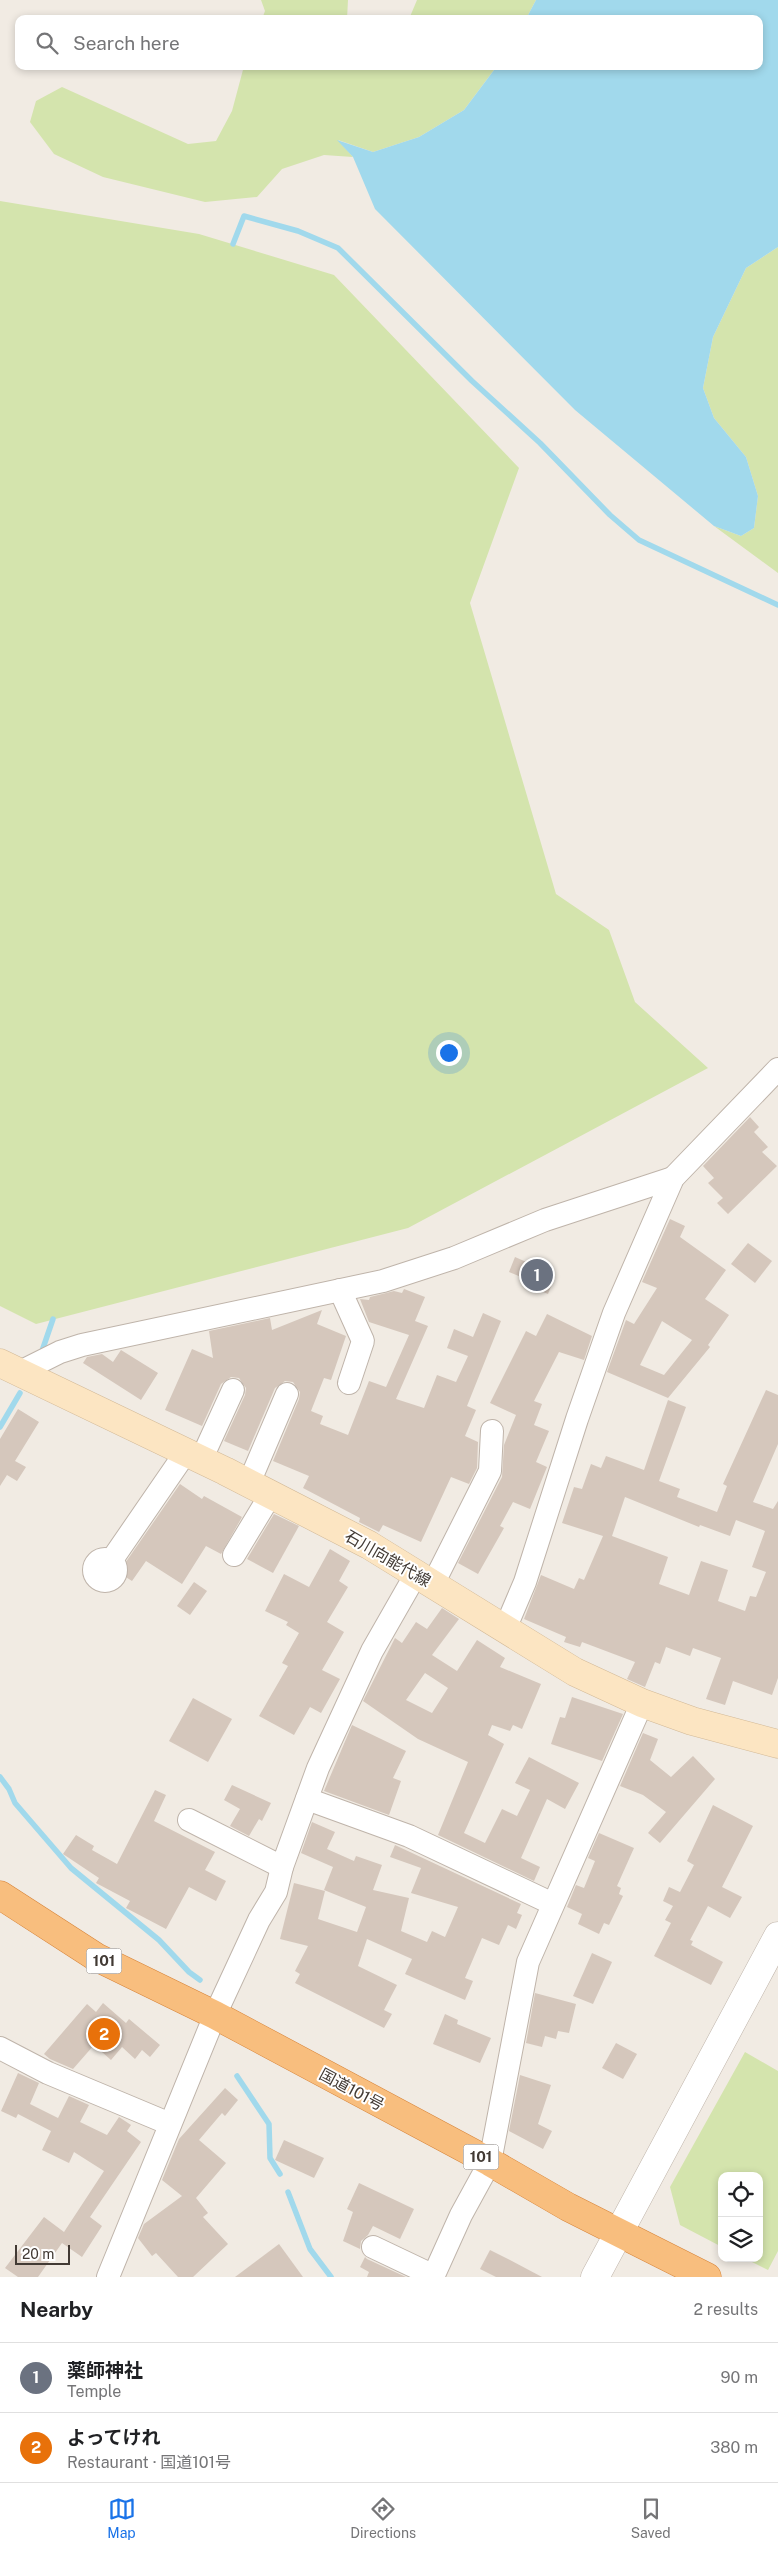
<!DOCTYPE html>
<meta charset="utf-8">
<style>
body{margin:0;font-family:"Public Sans","Noto Sans JP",sans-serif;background:#f6f6f6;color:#202124}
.controls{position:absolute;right:15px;bottom:15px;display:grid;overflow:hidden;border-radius:10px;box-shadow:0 2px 8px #0003}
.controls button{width:45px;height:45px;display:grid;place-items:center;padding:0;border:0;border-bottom:1px solid #e0e0e0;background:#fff;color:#202124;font:25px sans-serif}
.scale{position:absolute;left:15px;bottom:12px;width:55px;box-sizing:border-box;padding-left:5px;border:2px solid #423a34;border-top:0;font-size:14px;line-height:18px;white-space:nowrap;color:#423a34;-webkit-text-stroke:4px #fff;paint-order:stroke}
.you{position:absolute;left:448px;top:1052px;width:18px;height:18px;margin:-12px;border:4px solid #fff;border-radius:50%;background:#1a73e8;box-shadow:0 0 0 8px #1a73e833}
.badge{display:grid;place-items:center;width:32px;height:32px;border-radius:50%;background:#1a73e8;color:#fff;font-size:16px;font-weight:700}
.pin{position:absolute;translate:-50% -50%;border:2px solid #fff;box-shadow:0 1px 5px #0006}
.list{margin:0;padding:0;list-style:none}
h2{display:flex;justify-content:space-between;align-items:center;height:65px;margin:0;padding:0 20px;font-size:21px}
h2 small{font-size:16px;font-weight:400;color:#757577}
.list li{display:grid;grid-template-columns:32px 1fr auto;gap:15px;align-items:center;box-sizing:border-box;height:70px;padding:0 20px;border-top:1px solid #e0e0e0}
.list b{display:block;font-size:19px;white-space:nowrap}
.list p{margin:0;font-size:16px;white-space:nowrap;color:#757577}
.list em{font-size:16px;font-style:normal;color:#757577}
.icon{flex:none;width:28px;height:28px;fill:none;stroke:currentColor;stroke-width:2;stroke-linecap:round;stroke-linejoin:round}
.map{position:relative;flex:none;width:778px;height:2277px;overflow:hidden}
.search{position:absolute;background:#fff;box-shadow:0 2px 8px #0003;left:15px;right:15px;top:15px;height:55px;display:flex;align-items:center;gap:12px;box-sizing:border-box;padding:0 18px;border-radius:10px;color:#757577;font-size:19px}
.sheet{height:205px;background:#fff}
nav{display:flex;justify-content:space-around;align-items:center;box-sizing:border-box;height:70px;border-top:1px solid #e0e0e0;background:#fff;font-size:14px;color:#757577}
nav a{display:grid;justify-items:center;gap:2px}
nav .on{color:#1a73e8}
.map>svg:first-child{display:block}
.green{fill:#d4e4ad}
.water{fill:#a1d9ec}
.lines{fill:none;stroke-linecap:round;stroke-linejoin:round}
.stream{stroke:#a1d9ec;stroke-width:5.5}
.building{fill:#d5c7bc;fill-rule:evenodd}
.minor-casing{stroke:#bfb4aa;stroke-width:24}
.tertiary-casing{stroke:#bfb4aa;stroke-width:29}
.secondary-casing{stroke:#d2b997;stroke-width:29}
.trunk-casing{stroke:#d68339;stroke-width:29}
.minor{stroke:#fff;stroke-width:22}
.tertiary{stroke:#fff;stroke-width:28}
.secondary{stroke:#fce5c2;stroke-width:28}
.trunk{stroke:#f8be7e;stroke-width:28}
.labels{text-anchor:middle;stroke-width:4;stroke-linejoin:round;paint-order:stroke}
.shield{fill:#fff;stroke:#7b7571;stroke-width:1}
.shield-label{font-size:15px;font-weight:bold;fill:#423a34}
.street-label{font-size:16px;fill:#423a34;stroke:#fff}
</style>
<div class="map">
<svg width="778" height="2277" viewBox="0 0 778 2277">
<rect width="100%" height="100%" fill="#f1ebe3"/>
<g class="green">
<path d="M261,0h87l-1,19h-85l3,-8z"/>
<path d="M417,0h119l-10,19h-117z"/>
<path d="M244,66h253l-33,44 -45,27 -46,15 -35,-12 15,17 -29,-2 -42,14 -25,28 -52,5 -102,-25 -49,-23 -24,-32 6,-21 26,-14 126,57 28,-3 16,-30z"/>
<path d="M0,201l199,33 135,41 185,193 -49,135 86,291 53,36 26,72 73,66 -300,160 -372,96 -36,-18z"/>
<path d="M778,247v326l-64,-47 27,10 13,-8 4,-32 -12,-39 -32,-39 -11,-30 10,-51 33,-69z"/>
<path d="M745,2052l33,19v180l-10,19 -24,-12h15v-82h-37v71l-42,-22 -10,-38z"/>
</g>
<path class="water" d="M536,0h242v247l-32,21 -33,69 -10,51 11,30 32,39 12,39 -4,32 -13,8 -27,-10 -139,-116 -200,-201 -22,-52 -16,-17 36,12 46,-15 45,-27 33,-44h262v-47h-233z"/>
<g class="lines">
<g class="stream">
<path d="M233,244l11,-28 54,15 40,17 134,133 68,62 70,72 29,25 139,65"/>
<path d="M42,1351l11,-32"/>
<path d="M0,1427l20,-34"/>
<path d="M0,1777l9,12 6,14 56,65 88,72 30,32 11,8"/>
<path d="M237,2076l32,48 1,34 10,16"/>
<path d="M288,2192l22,57 21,28"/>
</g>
</g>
<g class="building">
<path d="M750,1117l9,10 -5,5 14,15 -6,5 15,14 -49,48 -11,-11 6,-5 -15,-15 6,-5 -11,-12z"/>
<path d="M670,1219l15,7 -5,11 46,33 -21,29 24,16 -21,30 2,2 -42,51 -61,-26 19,-52 8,4 23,-36 -15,-6zM662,1321l30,19 -28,35 -24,-10z"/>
<path d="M748,1243l24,18 -17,22 -24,-19z"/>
<path d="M515,1257l16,7 3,-6 18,8 -3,7 6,3 -7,18 -25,-10 3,-5 -17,-7z"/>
<path d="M404,1289l21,8 -10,24 13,5 -32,73 28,9 13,-33 19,7 12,-26 -21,-8 7,-19 19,8 10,-24 18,8 -34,85 9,4 -11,26 13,6 -1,26 -8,16 -18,-7 -30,65 -38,-17 -4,7 -20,-10 1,-4 -57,-30 6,-12 -36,-15 26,-62 1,-7 -7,-10 -8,-1 -10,7 -27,63 -24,-10 21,-46 1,-7 -7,-10 -8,-1 -10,7 -19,42 -37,-16 27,-61 21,9 -4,-27 61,-13 2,12 50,-20 -5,14 29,12 -15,44 -7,-2 -13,33 12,5 -3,8 28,11 21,-54 17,6 23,-52 -40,-13 -9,-23 9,1 1,-3 24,-6 8,2z"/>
<path d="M547,1314l45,22 -8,24 -25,-8 -25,49 8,3 -8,21 15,6 -13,31 11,5 -17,42 -17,-7 -13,24 4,2 -26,46 -20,-11 44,-86 2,-32 12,-30 -26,-12 36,-72 10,5z"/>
<path d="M121,1350l37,23 -17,27 -58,-37 4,-6 15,-3 11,8z"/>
<path d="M766,1390l12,5v49l-25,58 20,7 5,-8v177l-6,17 -39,-14 -8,24 -19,-6 15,-41 -28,-10 -3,8 -24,-9 -6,17 -5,-2 -10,25 -18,-8 8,-17 -53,-20 -2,5 -16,-5 2,-5 -42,-18 17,-44 33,14 5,-11 5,2 19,-44 -41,-13 12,-36 8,2 9,-25 10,4 5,-12 38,14 24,-70 18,7 -27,74 21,8 -3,8 40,15 10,-26 -4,-2zM625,1497l74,30 1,-2 30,11 6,-16 29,11 -13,36 14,5 -10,25 -6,-1 -5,15 -27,-10 10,-31 -27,-9 -12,34 -30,-11 9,-27 -56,-21z"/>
<path d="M18,1409l21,13 -24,39 11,6 -9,14 -10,-6 -7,11v-47z"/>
<path d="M180,1484l22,15 2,-3 38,21 -21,37 -15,-8 -24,38 -36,-23 -14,20 -11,-7v-5z"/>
<path d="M274,1514l25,12 -26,47 -26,-14z"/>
<path d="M330,1549l20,12 -11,20 9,6 -21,35 17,10 -22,38 18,9 -19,34 -11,-6 -16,28 -35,-19 29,-50 -6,-3 17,-30 -13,-8 2,-3 -23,-11 19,-37 25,13z"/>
<path d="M194,1582l13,9 -17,24 -13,-9z"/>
<path d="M442,1608l17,11 -27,36 25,16 20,-31 28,18 -5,9 41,17 -19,45 -9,-4 -3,6 -18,-6 -4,10 16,9 -40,89 21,10 17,-34 15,7 13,-26 -15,-7 14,-26 50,26 -14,26 -18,-10 -26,59 19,9 -6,14 -96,-46 30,-73 -50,-23 -55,-38 32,-63 7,5 14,-21 11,7zM425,1673l23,15 -16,25 -26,-13z"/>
<path d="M572,1697l51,17 -21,47 -51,-17 9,-27 5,1z"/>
<path d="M193,1698l39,21 -24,43 -39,-21z"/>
<path d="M352,1725l54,26 -13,27 8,3 -12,34 -65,-24z"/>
<path d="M643,1733l15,6 -8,21 21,17 22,-21 22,23 -55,64 -12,-10 18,-21 -23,-17 -23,-9z"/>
<path d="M232,1785l39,18 -9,18 -3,-2 -10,17 -19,-10 10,-17 -16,-9z"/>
<path d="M155,1790l11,5 -12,26 61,31 -10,18 21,11 -10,20 -27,-14 -23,42 -40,-21 4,-7 -34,-18 3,-5 -36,-24 13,-19 18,11 -2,4 25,14z"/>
<path d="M713,1805l40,21 -31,61 20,10 -12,21 -22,-12 -18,34 3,1 -2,4 32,17 -12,23 -57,-29 17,-33 -6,-3 8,-14 -10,-5 6,-14 11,5 14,-27 -7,-4z"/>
<path d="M312,1822l23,10 -8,17 27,12 2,-5 26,9 -9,25 36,8 -8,33 26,11 5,-11 13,6 13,-30 -47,-14 10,-25 -31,-11 5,-12 126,59 -4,9 5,2 -6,14 -8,-4 -9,20 -17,-7 -17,40 8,3 -8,19 -60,-26 7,-15 -45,-20 -9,27 39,19 -13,25 8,4 -8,14 -89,-45 5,-9 -5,-3 13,-25 -28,-7 14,-56 31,8 -7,28 39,13 9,-25 -42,-17 9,-23 -32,-14z"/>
<path d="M599,1833l35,15 -17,38 4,2 -2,6 4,2 -14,29 -5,-2 -5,11 -21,-10 4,-10 -15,-7 9,-22 8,3 11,-27 -7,-3z"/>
<path d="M592,1953l20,9 -19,42 -20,-8z"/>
<path d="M535,1993l41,11 -7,29 -11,-2 -2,8 -11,-3 -3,11 -16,-4z"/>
<path d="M103,2003l23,20 3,-4 31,26 -10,12 -8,-7 -7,9 -13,-12 -11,13 -17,-15 -21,24 -23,-10 -6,-5 43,-50 9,8z"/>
<path d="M445,2014l13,6 -1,4 34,14 -11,25 -47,-19z"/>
<path d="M616,2043l21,11 -14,25 -21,-11z"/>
<path d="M18,2073l21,10 -9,21 28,14 11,-22 20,9 -9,17 27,13 12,-18 12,8 -4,6 14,11 -51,75 12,9 -20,31 -20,-14 -24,34h-20l-13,-9 39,-51 20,15 40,-61 -30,-19 -5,11 -27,-13 9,-19 -33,-17 -2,4 -15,-7z"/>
<path d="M520,2075l31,10 -13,39 14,7 -9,18 -34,-18z"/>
<path d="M225,2088l13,12 -13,16 -3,-3 -23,27 27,23 -30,35 12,15 -5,4 25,27 -35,33h-15l-22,-24 -4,3 -14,-18 6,-14 38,-28 -20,-16 17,-41z"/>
<path d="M284,2140l40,18 -10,20 -39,-18z"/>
<path d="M359,2183l55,26 -14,30 -27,-13 -5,9 -7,6 -1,8 -17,-8 10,-29 -6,-3z"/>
<path d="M279,2244l24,33h-68z"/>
<path d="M490,2250l20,10 32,17h-46l-16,-8z"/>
<path d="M365,2257l2,2 39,18h-39l2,-5 -9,-5z"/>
</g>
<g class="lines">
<g class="minor-casing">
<g id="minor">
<path d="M340,1290l23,51 -14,42"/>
<path d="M20,1372l40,-20 22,-7 301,-64 71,-23 91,-38 128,-42"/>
<path d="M201,1460l32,-70"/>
<path d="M249,1483l38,-89"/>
<path d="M234,1555l37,-61"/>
<circle cx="105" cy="1570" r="11"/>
<path d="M111,1561l75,-109"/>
<path d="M433,1584l57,-113 2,-40"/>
<path d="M505,1629l20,-47 52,-163 37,-106 59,-135 105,-109"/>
<path d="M307,1799l102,37 144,68"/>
<path d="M189,1820l93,47"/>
<path d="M0,2048l48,25 122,51"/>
<path d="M373,2247l61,29"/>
<path d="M108,2277l107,-262 44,-95 17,-28 6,-25 36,-99 54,-117 44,-77"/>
<path d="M433,2277l28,-62 29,-53 38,-200 114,-259"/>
</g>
</g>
<g class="tertiary-casing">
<path id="tertiary" d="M595,2277l183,-341"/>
</g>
<g class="secondary-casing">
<path id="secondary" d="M0,1363l225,108 144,74 206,127 67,31 50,18 86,23"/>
</g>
<g class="trunk-casing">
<path id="trunk" d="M0,1895l96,62 119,58 275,147 78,45 139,70"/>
</g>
<use href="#minor" class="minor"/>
<use href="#tertiary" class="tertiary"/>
<use href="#secondary" class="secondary"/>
<use href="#trunk" class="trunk"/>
</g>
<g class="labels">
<g class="shield">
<rect x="86.5" y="1948.5" width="35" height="25" rx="4"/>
<rect x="463.5" y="2144.5" width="35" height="25" rx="4"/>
</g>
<g class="shield-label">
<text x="104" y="1966">101</text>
<text x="481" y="2162">101</text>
</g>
<g class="street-label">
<text transform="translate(388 1558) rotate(30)" y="6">石川向能代線</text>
<text transform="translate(352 2089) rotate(28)" y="6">国道101号</text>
</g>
</g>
</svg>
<div class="controls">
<button><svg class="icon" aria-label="locate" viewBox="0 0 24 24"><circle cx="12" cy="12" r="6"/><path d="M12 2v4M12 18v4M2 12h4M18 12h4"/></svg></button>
<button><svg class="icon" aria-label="layers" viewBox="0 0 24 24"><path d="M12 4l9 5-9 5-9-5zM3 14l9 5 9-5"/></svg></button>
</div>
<div class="scale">20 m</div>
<div class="you"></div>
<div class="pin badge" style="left:537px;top:1275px;background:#6b7280">1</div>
<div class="pin badge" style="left:104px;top:2034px;background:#e8710a">2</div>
<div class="search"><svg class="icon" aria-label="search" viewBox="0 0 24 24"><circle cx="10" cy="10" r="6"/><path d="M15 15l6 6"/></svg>Search here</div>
</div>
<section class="sheet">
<h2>Nearby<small>2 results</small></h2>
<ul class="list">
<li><span class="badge" style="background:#6b7280">1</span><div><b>薬師神社</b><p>Temple</p></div><em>90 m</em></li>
<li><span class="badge" style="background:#e8710a">2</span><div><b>よってけれ</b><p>Restaurant · 国道101号</p></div><em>380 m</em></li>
</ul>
</section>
<nav>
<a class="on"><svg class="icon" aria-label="map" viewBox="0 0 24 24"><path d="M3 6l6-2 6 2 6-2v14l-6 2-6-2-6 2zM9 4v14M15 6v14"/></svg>Map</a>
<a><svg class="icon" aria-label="directions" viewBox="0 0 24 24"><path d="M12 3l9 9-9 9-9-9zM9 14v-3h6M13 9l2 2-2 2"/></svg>Directions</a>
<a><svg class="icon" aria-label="saved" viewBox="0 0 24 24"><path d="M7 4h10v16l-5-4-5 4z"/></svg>Saved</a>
</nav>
